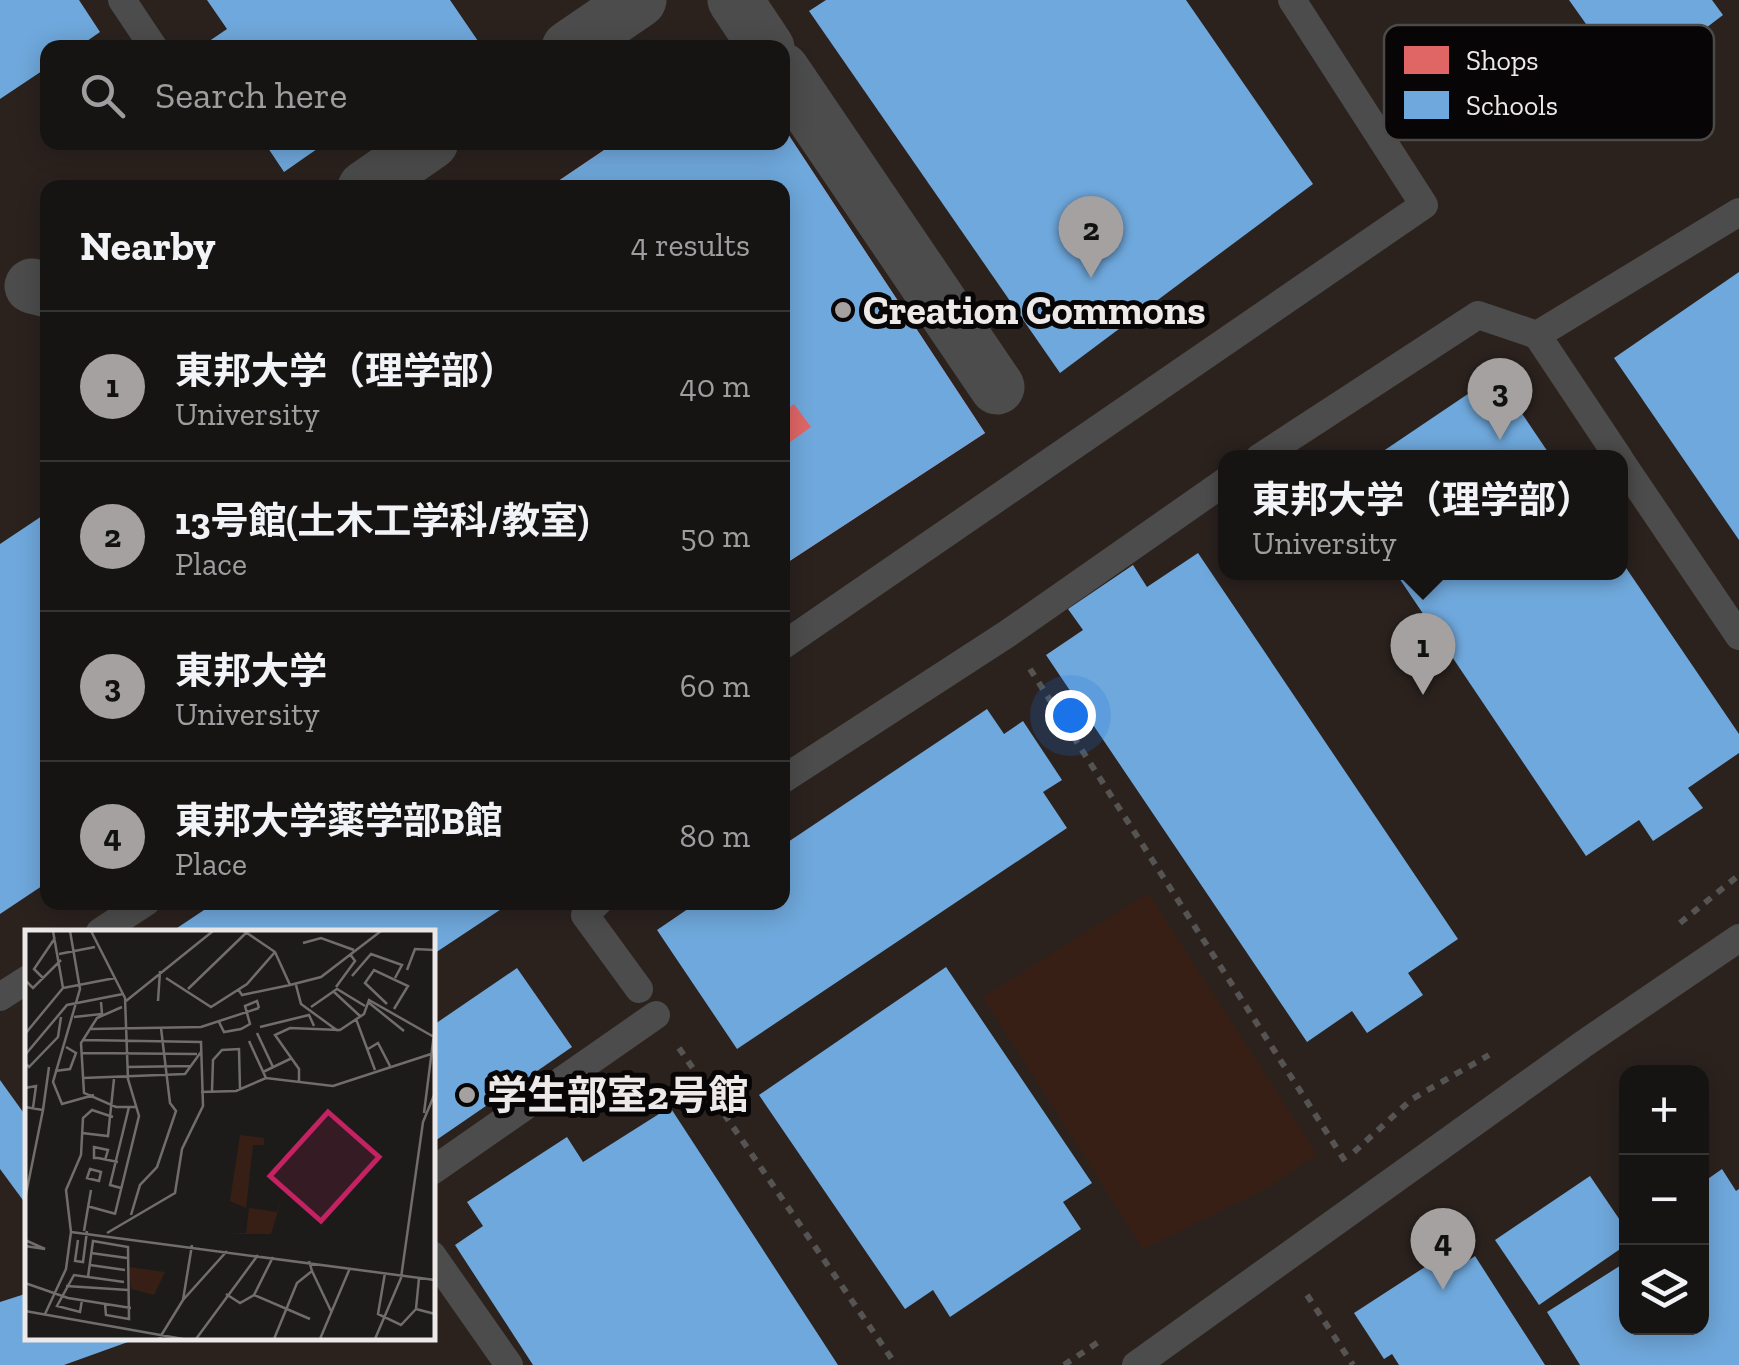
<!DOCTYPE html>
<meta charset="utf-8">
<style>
body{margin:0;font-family:"Zilla Slab","Noto Sans JP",serif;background:#232121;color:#f1f3f6}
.controls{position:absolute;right:30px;bottom:30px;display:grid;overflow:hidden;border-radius:20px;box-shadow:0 5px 25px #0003}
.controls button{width:90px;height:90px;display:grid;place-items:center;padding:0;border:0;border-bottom:2px solid #353333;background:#161413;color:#f1f3f6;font:50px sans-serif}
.you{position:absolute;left:1070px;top:715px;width:35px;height:35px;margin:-25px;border:8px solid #fff;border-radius:50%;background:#1a73e8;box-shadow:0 0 0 15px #1a73e833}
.badge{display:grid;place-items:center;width:65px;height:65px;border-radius:50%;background:#a4a1a0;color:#111;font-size:32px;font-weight:700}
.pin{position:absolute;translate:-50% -82px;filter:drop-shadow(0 2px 5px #0008)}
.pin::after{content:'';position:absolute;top:52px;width:35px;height:30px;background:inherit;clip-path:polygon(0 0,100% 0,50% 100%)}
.popup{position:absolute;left:1218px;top:450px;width:410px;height:130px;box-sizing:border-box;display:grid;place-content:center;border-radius:20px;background:#161413;filter:drop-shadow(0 2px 8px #0005);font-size:32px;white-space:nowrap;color:#9e9ea0}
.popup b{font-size:38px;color:#f1f3f6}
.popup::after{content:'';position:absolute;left:50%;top:100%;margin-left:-20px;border:20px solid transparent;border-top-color:#161413}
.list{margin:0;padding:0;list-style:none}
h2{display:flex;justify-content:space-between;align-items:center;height:130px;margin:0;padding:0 40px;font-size:42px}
h2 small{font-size:32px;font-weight:400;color:#9e9ea0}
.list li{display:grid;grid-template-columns:65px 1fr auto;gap:30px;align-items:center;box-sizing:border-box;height:150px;padding:0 40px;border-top:2px solid #353333}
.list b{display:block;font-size:38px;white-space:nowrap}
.list p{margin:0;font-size:32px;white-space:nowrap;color:#9e9ea0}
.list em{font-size:32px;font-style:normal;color:#9e9ea0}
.icon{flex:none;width:55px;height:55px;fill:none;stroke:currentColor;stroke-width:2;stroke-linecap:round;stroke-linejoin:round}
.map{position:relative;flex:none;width:1739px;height:1365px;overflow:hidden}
.search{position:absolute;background:#161413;box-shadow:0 5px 25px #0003;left:40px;top:40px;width:750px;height:110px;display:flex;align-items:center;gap:25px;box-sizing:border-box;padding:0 35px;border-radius:20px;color:#9e9ea0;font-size:38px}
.panel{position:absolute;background:#161413;box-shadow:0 5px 25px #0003;left:40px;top:180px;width:750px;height:730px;border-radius:20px}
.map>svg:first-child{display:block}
.built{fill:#2b221e;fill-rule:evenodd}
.green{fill:#381f15}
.shops{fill:#e06666}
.schools{fill:#6fa8dc}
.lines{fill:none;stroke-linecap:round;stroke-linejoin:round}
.path{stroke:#555453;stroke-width:6;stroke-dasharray:8 8;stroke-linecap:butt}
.lane{stroke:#4d4c4c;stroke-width:28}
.street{stroke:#4d4c4c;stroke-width:55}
.poi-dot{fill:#a4a1a0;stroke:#070505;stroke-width:4}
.labels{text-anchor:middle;stroke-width:10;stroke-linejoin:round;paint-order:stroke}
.poi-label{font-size:40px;font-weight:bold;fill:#ece9e8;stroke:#070505;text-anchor:start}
.inset-road{fill:none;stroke:#706d6c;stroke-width:2.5}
.view{fill:#c42262;fill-opacity:0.15;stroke:#c42262;stroke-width:5}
.inset-edge{fill:none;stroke:#ece9e8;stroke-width:5}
.key{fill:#070505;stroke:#4c4949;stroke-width:2.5}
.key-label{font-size:28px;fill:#ece9e8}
</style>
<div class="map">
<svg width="1739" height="1365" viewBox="0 0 1739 1365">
<rect width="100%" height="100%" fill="#1d1b19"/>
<path class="built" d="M0,0h1739v1365h-1739zM48,48h734v94h-734zM48,188h734v714h-734zM1226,458h394v114h-394zM28,932h404v406h-404zM1626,1072h76v256h-76z"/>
<path class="green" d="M1148,893l169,261 -50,34 -124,61 -160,-252z"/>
<path class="shops" d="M782,125l203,308 -203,133v-378h-234l68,-46h166z"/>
<g class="schools">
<path d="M0,0h79l21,32 -23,16h-29v19l-48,32z"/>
<path d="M207,0h243l28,41 -10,7h-269l28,-19z"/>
<path d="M826,0h360l127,184 -253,189 -251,-362z"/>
<path d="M1569,0h143l11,15 -93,71z"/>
<path d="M782,125l203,308 -203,133v-118l29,-21 -17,-23 -12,9v-225h-142l-4,-8 -12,8h-76l68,-46h166z"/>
<path d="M264,142h63l-43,30z"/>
<path d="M1739,272v268l-125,-182z"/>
<path d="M1496,375l56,83h-179z"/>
<path d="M48,512v370l-48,32v-370z"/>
<path d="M1198,553l260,386 -50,34 15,22 -56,38 -15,-22 -45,31 -261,-387 37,-25 -15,-21 65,-44 14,22z"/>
<path d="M1620,559l119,175v19l-51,35 15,20 -50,33 -14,-21 -53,36 -191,-284h225z"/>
<path d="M987,709l17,25 19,-13 39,59 -19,12 24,36 -330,221 -80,-119 41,-28h84v-56z"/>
<path d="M216,902h296l-80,53v-23h-261z"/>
<path d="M946,967l146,216 -29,19 18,27 -131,88 -17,-27 -28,19 -146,-214z"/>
<path d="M517,968l55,79 -140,96v-117z"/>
<path d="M0,1080l28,39v88l-28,-38z"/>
<path d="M670,1107l168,258h-305l-78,-120 28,-19 -16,-24 100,-65 16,25z"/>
<path d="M1722,1169l14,22 3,-2v176h-159l-33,-53 79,-50v66h76v-145z"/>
<path d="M1590,1176l36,53v16l-87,60 -44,-65z"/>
<path d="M1448,1252l9,16 18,-12 70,109h-146l-7,-11 -8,5 -30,-46z"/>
<path d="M28,1293v45h111l-75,27h-64v-63z"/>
</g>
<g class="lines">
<g class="path">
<path d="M1030,669l315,492"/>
<path d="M1680,923l59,-48"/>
<path d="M679,1048l217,317"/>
<path d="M1354,1152l58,-53 77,-44"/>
<path d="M1307,1295l46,70"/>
<path d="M1064,1365l36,-24"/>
</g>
<g class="lane">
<path d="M122,0l32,48"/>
<path d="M1537,335l82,123"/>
<path d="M1259,458l219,-143 59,20 202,-123"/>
<path d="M1620,460l119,176"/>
<path d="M782,646l642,-441 -132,-205"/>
<path d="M782,780l225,-146 219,-153"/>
<path d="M598,902l-13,13 54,74"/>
<path d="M100,932l46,-30"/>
<path d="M0,997l28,-18"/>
<path d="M432,1171l224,-156"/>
<path d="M432,1255l77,110"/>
<path d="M1136,1365l446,-320 157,-107"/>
</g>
<g class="street">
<path d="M735,0l32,48"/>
<path d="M569,48l70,-48"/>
<path d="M782,70l215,317"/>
<path d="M365,188l66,-46"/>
<path d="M32,286l16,4"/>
</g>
</g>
<g class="poi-dot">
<circle cx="843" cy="310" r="10"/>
<circle cx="467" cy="1095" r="10"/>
</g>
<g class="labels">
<g class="poi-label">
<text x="863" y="324">Creation Commons</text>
<text x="487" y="1109">学生部室2号館</text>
</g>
</g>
<g transform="translate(25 930)">
<rect width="410" height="410" fill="#1d1b19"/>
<path d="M215,205l24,3v7h-11l-7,63 -16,-7zM257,268l-11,36h-42l17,-1 3,-25 28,4zM104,337l36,5 -11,23 -23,-6z" fill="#381f15"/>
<path class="inset-road" d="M45,1l10,58 -27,93 9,22 32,-9M66,1l34,67 3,81 11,37 -24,98M219,1l31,21 15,33 31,-8 60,-46M278,13l18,-5 33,12M34,24l36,-7M382,40l8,-21 20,1M327,46l19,-22 31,11 -7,13M18,48l-9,-9 21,-31M141,48l45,29 36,-23 28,-32M0,50l8,8 28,-28M271,55l5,19 37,27M311,57l19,-26 -5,-7M38,58l52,-10M163,59l59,-57M213,59l4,6 48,-10M308,61l27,25M101,71l87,-70M133,71l2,-30M343,72l36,29M362,74l-22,-21 9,-13 34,16 -14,23M97,77l-25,11 -16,25 3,50 32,14h20M286,77l26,-18 28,17M49,87l28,-3 -1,-12M331,89l19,51M194,92l5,10 17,-3 9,-5 -5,-18 12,-5 2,7M235,97l49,-12 5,11M65,99l111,-2 58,-19M232,103l16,34M0,104l38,-46 -10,-57M58,110l118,2 2,64 -21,43 -7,44 -68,40M224,111l17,37M343,119l10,-6 12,23M56,123l116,1M0,125l42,-50 56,-11M0,133l4,4 29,-30 3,-20M102,137l64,-1M30,141l15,-2 6,-16 -10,-6M238,142l29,-14M58,148l102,-4 16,-22M274,152v-13l-24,-34 15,-7 50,2 24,-16 5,-14 65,37M0,158l11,-2 -3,22M187,161l1,-31 9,-10 17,-1 1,40M176,162l35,-1 30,-13 67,8 98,-32M0,177l18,3 -18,89M18,180l6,-43M399,183l11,-87M57,203l26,3 6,-57M80,230l3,-10 -14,-3v11h4l20,4M65,239l11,3 -2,9 -12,-3zM96,258l-11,-3 19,-78M62,276l29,8M106,285l9,-30 17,-18 19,-56 -6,-8 -9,-75M59,301l7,-41M46,302l364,48M0,310l20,9 -20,-3M53,310l-3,21 8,1 4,-31M66,323l36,5M65,335l35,5M287,341l19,40M360,343l-7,41 23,11 15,-16M63,347l5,-36 35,6 1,72 -23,-4 -1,-11M394,348l-3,31 19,5M0,353l43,15 63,10M41,356l62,4M201,364l14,9 14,-8 19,-38M229,365l56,24M57,370l-2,12 -23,-6 17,-31 50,7M158,370l44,-49M0,381l158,28M20,384l21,-45 5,-37 -5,-42 15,-35 2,-37 9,-8 21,7M134,409l24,-39 9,-55M171,409l62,-84M249,409l23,-56 15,-12 -3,-10M295,409l30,-71M350,409l26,-61 22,-156 12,-29"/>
<path class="view" d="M303,182l51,45 -58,64 -51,-45z"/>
<rect width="410" height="410" class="inset-edge"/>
</g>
<rect x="1384" y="25" width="330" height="115" rx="15" class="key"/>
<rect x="1404" y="46" width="45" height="28" fill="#e06666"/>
<rect x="1404" y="91" width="45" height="28" fill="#6fa8dc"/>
<g class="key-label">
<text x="1466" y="70">Shops</text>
<text x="1466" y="115">Schools</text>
</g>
</svg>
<div class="controls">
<button>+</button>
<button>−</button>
<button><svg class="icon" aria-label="layers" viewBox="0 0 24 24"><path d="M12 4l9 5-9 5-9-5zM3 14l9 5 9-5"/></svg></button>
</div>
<div class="you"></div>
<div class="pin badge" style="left:1423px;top:695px">1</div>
<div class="popup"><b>東邦大学（理学部）</b>University</div>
<div class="pin badge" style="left:1091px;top:278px">2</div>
<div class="pin badge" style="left:1500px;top:440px">3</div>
<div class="pin badge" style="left:1443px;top:1290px">4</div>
<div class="search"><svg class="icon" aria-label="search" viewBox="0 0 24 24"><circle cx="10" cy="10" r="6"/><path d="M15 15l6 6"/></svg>Search here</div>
<section class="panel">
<h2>Nearby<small>4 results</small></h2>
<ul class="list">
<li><span class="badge">1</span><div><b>東邦大学（理学部）</b><p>University</p></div><em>40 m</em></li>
<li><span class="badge">2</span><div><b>13号館(土木工学科/教室)</b><p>Place</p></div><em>50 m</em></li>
<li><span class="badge">3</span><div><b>東邦大学</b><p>University</p></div><em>60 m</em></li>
<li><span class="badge">4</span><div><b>東邦大学薬学部B館</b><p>Place</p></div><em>80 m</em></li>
</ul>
</section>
</div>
